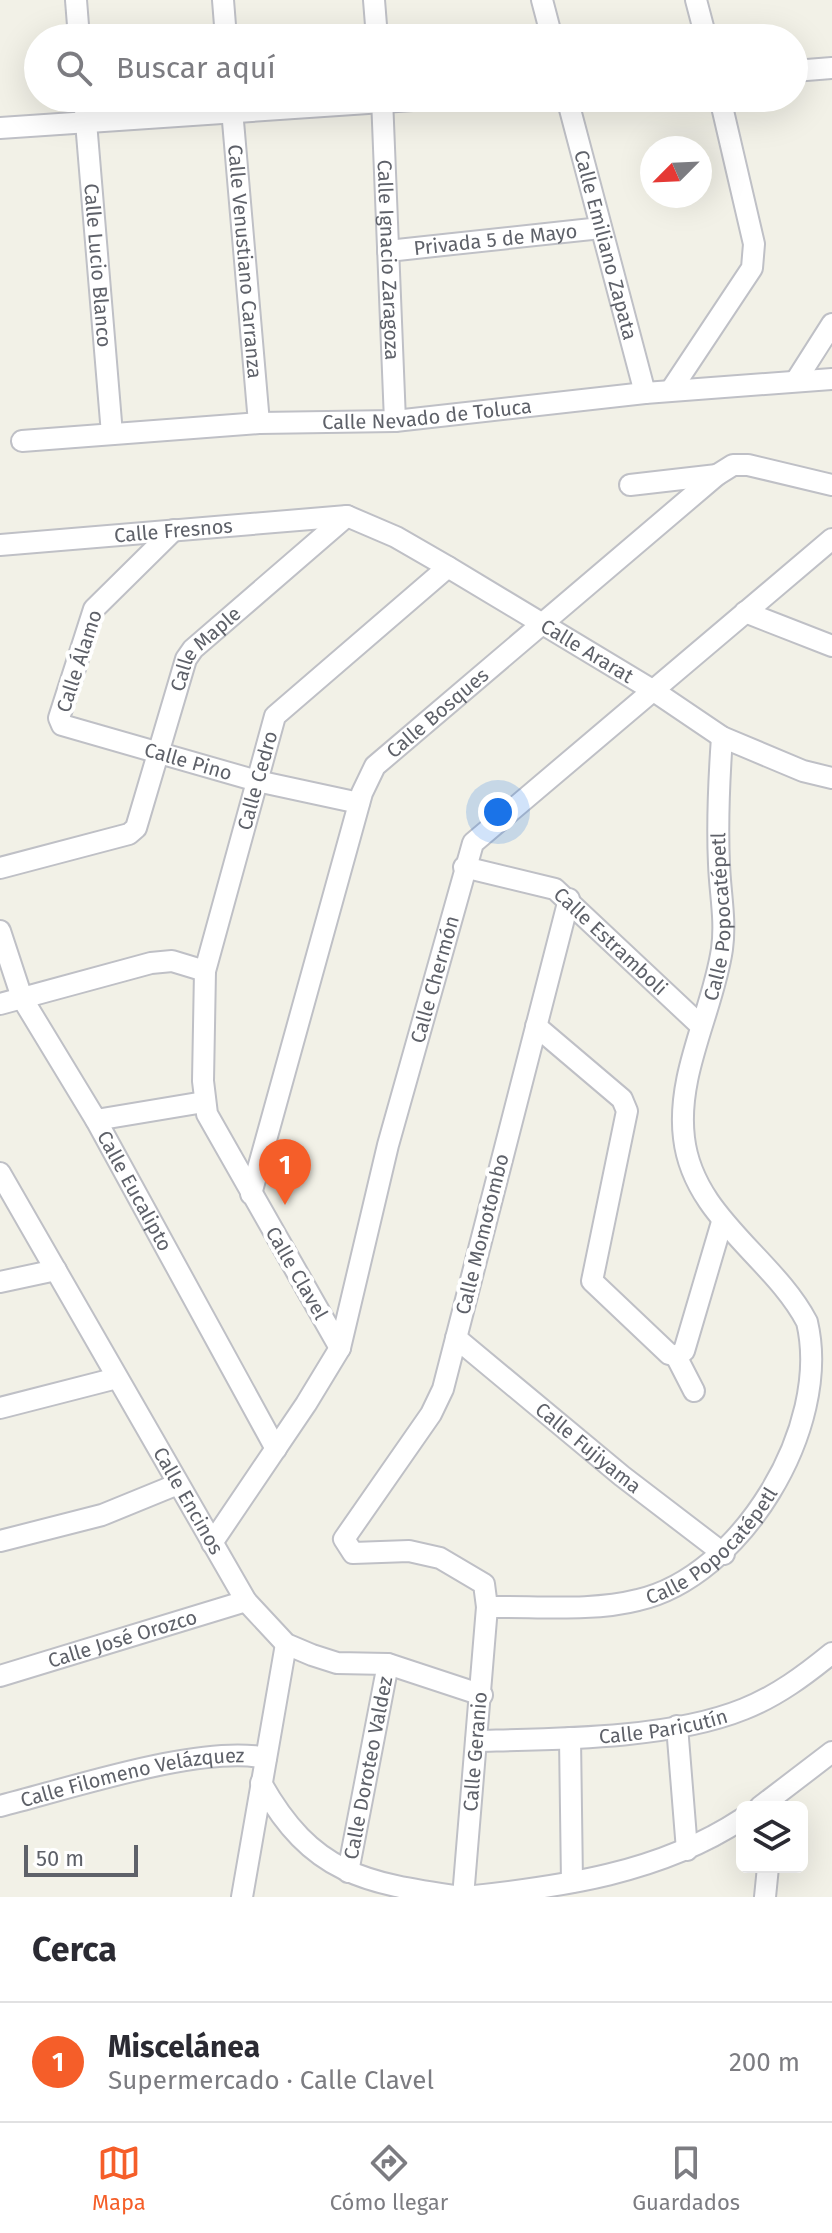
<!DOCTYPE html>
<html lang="es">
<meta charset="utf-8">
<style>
body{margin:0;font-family:"Fira Sans",sans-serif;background:#f2f2f3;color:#2b2b33}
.controls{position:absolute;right:24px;bottom:24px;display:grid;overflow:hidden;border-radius:12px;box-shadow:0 8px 32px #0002}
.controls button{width:72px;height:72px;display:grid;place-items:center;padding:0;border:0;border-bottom:2px solid #e1e1e2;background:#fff;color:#2b2b33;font:40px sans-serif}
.compass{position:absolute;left:640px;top:136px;width:72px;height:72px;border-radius:50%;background:#fff;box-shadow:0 8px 32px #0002;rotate:246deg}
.scale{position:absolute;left:24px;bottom:20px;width:114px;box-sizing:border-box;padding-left:8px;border:4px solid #5e6169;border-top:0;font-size:22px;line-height:28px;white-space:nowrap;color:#5e6169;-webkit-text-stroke:6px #fff;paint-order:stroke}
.you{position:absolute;left:498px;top:812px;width:28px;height:28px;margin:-20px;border:6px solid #fff;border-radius:50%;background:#1a73e8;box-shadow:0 0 0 12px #1a73e833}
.badge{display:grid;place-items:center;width:52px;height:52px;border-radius:50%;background:#f55e29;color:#fff;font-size:26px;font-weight:700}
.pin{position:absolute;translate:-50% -66px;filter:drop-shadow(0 2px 4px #0008)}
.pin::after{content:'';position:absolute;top:42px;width:28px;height:24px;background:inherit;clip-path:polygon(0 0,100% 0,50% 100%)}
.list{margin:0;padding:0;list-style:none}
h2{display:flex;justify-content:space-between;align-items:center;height:104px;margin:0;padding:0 32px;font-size:34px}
h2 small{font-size:26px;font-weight:400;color:#7c7c81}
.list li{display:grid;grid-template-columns:52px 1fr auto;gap:24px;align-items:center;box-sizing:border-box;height:120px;padding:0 32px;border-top:2px solid #e1e1e2}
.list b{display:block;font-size:30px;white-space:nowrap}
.list p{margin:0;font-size:26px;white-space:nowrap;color:#7c7c81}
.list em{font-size:26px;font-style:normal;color:#7c7c81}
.icon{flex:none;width:44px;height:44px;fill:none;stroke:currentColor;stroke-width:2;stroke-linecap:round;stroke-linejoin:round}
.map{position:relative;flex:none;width:832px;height:1897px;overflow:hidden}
.search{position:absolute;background:#fff;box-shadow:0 8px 32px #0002;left:24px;right:24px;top:24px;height:88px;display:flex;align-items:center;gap:20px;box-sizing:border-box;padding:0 28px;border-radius:44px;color:#7c7c81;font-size:30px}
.sheet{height:224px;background:#fff}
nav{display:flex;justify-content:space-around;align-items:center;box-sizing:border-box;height:112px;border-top:2px solid #e1e1e2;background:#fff;font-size:22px;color:#7c7c81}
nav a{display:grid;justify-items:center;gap:4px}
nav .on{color:#f55e29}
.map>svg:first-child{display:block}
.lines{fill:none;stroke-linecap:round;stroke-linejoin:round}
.minor-casing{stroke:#bfc0c6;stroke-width:24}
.minor{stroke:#fff;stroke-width:20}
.labels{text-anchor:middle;stroke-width:8;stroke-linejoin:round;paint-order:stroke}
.street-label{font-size:20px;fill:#5e6169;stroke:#fff}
</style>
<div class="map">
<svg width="832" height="1897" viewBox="0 0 832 1897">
<rect width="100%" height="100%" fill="#f2f1e7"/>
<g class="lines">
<g class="minor-casing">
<g id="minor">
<path d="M76,0l3,38"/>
<path d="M223,0l3,38"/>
<path d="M374,0l3,38"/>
<path d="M542,0l10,38"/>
<path d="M696,0l10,38"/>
<path d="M794,71l38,-3"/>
<path id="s1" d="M84,98l28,336"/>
<path id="s2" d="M231,98l28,325"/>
<path id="s3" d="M382,98l13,323"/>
<path id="s4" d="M567,98l78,295"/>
<path d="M0,128l442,-30"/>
<path id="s5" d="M388,251l213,-23"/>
<path d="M797,379l35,-55"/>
<path d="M671,390l81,-122 2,-24 -34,-146"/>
<path id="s6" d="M22,441l237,-18 136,-2 250,-28 187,-14"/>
<path d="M630,485l87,-10"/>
<path id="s7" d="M174,530l-80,79 -35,109 3,7 195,56 102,22"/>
<path id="s8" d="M0,545l347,-29 49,21 52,30 206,124 68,46 81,34 29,7"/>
<path d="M745,612l87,34"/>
<path id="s9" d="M464,867l91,22 146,137"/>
<path id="s10" d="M0,868l129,-34 7,-6 50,-169 7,-10 154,-133"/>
<path id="s11" d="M569,899l-126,490 -12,25 -87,125 9,14 56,-2 31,7 44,26 3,23c49,-1 104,5 151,-7 102,-23 194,-172 169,-278 -34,-65 -114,-105 -123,-184 -8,-64 29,-127 38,-189 4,-29 -2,-56 -3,-85 -2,-42 0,-84 3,-127"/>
<path id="s12" d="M0,931l22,67 74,122 180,329"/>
<path d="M0,1004l151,-41 21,-2 33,10"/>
<path d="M536,1026l86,73 5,12 -35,170 77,73 7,2"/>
<path d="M96,1120l108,-18"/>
<path id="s13" d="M0,1173l246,428 40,43 26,11 25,8 51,1 94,31"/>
<path id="s14" d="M251,1194l111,-401 13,-27 342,-291 16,-10h15l84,20"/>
<path d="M0,1282l56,-12"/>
<path id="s15" d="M456,1338l166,138 102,78"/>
<path id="s16" d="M340,1348l-133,-234 -4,-33 2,-110 70,-255 173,-149"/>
<path d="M676,1356l8,-5 38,-129"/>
<path d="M676,1356l18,35"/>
<path d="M0,1408l117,-30"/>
<path d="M0,1541l102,-26 76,-31"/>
<path id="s17" d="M212,1543l94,-139 34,-56 48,-203 85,-302 359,-304"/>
<path id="s18" d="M0,1676l246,-75"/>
<path d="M677,1726l10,124"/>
<path d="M570,1738l2,144"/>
<path id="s19" d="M476,1741c81,-2 194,-2 268,-32 33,-13 61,-34 88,-56"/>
<path d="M261,1783c51,91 103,100 200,114"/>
<path id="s20" d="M0,1806c68,-17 202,-62 266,-48"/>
<path d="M760,1807l72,-55"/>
<path id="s21" d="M348,1872l40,-208"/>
<path d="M242,1897l44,-253"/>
<path id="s22" d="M463,1897l24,-290"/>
<path d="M465,1897c96,-10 195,-24 277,-78"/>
<path d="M765,1897l3,-30"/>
</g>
</g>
<use href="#minor" class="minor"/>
</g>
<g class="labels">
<g class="street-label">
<text dy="7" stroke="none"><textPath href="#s5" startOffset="108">Privada 5 de Mayo</textPath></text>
<text dy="7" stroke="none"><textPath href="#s4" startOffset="152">Calle Emiliano Zapata</textPath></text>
<text dy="7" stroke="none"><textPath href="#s3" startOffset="162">Calle Ignacio Zaragoza</textPath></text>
<text dy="7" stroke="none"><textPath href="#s2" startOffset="164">Calle Venustiano Carranza</textPath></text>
<text dy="7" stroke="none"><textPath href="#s1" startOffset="168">Calle Lucio Blanco</textPath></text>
<text dy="7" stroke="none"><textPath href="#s6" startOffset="406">Calle Nevado de Toluca</textPath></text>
<text dy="7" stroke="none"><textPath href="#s8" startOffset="174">Calle Fresnos</textPath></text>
<text dy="7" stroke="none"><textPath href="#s10" startOffset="338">Calle Maple</textPath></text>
<text dy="7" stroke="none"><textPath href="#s8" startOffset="624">Calle Ararat</textPath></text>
<text transform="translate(79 661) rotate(-72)" y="7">Calle Álamo</text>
<text dy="7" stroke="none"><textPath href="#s14" startOffset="528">Calle Bosques</textPath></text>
<text dy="7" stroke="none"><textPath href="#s7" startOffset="366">Calle Pino</textPath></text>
<text dy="7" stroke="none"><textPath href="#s16" startOffset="610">Calle Cedro</textPath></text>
<text dy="7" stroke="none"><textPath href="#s11" startOffset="1820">Calle Popocatépetl</textPath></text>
<text dy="7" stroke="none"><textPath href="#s9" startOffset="170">Calle Estramboli</textPath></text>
<text dy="7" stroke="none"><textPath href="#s17" startOffset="614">Calle Chermón</textPath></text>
<text dy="7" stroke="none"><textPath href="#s12" startOffset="294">Calle Eucalipto</textPath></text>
<text transform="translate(482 1234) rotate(-76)" y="7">Calle Momotombo</text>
<text transform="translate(297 1273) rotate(60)" y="7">Calle Clavel</text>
<text dy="7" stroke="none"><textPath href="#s15" startOffset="172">Calle Fujiyama</textPath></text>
<text dy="7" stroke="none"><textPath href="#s13" startOffset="378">Calle Encinos</textPath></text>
<text dy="7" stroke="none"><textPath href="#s11" startOffset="1110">Calle Popocatépetl</textPath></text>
<text dy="7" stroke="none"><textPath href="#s18" startOffset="128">Calle José Orozco</textPath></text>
<text dy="7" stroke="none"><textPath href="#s19" startOffset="188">Calle Paricutín</textPath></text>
<text dy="7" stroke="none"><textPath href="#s22" startOffset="146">Calle Geranio</textPath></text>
<text dy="7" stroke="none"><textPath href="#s21" startOffset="106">Calle Doroteo Valdez</textPath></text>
<text dy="7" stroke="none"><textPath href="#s20" startOffset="136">Calle Filomeno Velázquez</textPath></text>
</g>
</g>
</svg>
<div class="controls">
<button><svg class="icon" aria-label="layers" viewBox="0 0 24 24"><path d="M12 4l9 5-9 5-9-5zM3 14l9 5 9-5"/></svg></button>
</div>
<svg class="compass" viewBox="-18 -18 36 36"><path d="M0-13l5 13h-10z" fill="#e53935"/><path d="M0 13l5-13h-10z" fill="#7c7c81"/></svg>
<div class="scale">50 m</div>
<div class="you"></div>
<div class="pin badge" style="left:285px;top:1205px">1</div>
<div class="search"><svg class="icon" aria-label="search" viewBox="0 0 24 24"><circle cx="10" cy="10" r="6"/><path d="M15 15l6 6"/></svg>Buscar aquí</div>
</div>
<section class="sheet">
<h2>Cerca<small></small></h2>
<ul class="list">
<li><span class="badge">1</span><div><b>Miscelánea</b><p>Supermercado · Calle Clavel</p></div><em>200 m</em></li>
</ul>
</section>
<nav>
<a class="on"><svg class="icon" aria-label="map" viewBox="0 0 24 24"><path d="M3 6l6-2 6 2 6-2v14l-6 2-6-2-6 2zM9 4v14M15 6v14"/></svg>Mapa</a>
<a><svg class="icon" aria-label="directions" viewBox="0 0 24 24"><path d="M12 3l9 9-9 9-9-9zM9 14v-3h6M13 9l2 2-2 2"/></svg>Cómo llegar</a>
<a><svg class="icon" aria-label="saved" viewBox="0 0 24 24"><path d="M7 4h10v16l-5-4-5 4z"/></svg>Guardados</a>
</nav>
